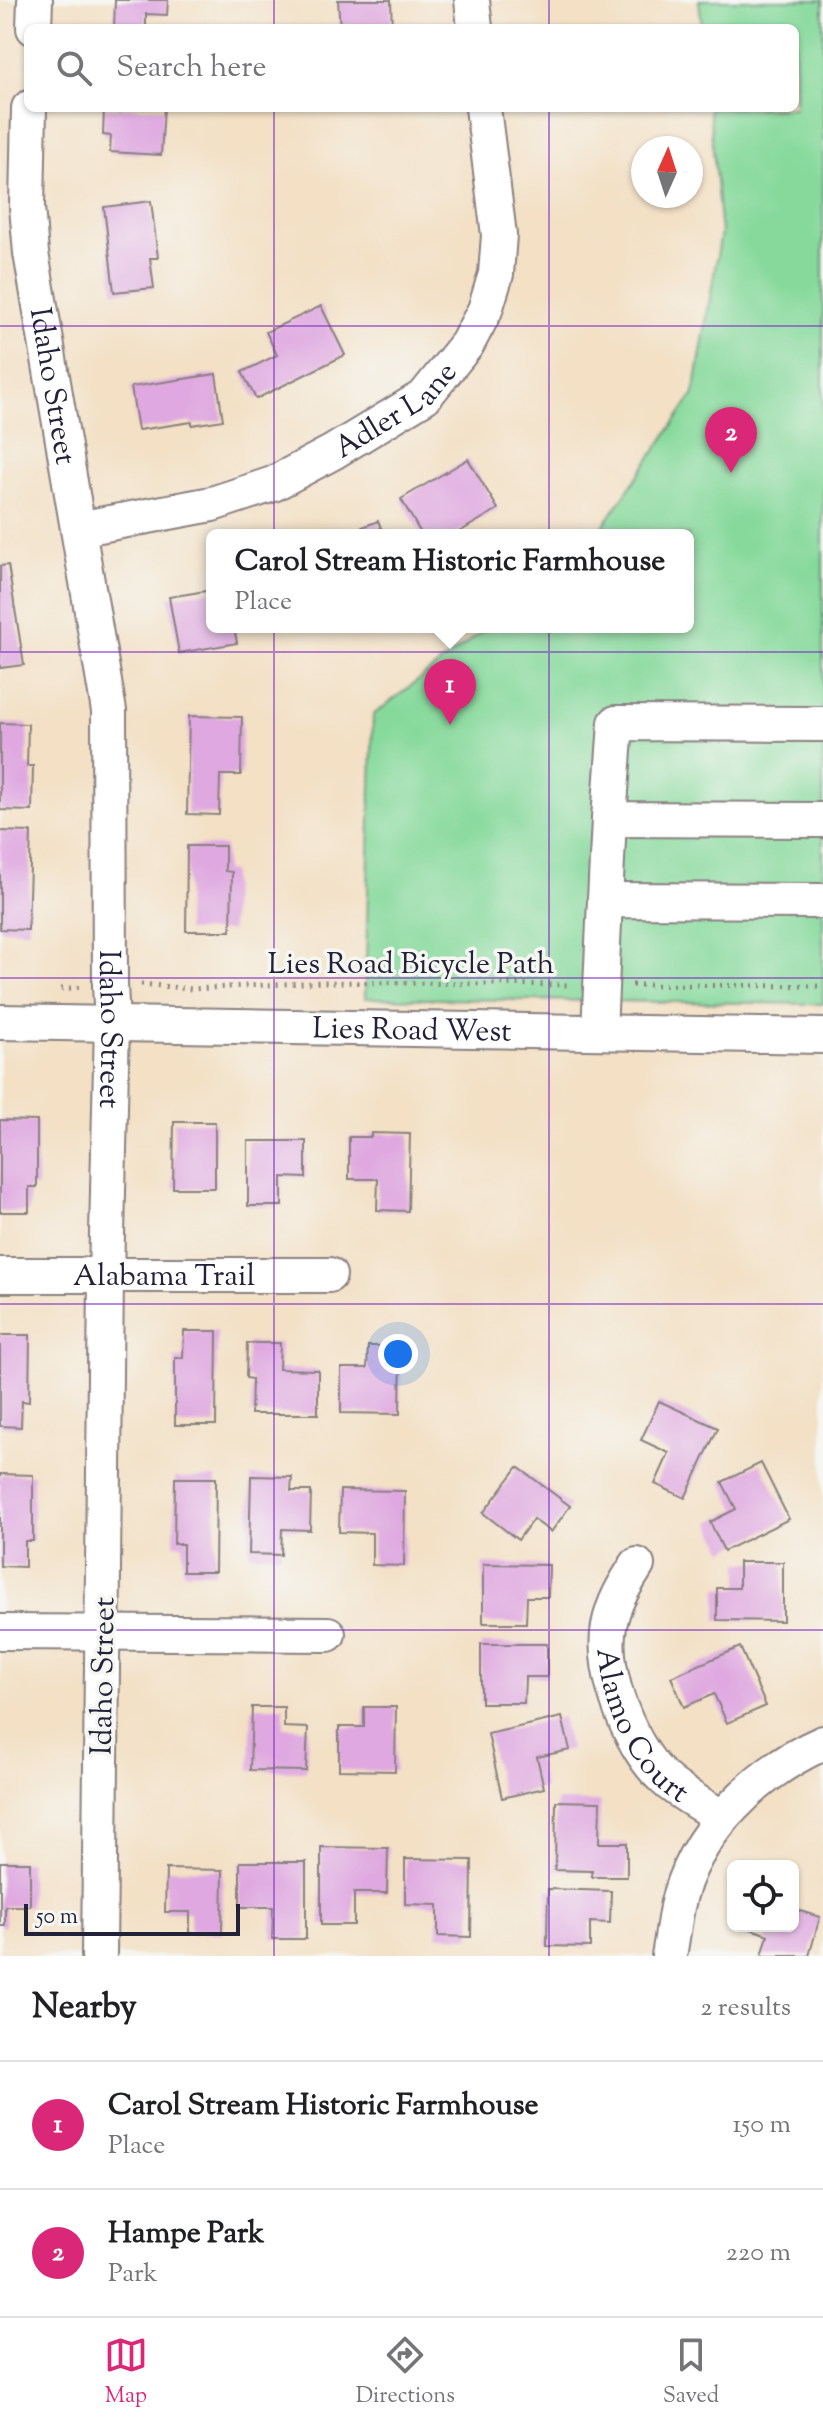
<!DOCTYPE html>
<style>
body{margin:0;font-family:"Sorts Mill Goudy",serif;background:#f6f6f6;color:#202124}
.controls{position:absolute;right:24px;bottom:24px;display:grid;overflow:hidden;border-radius:12px;box-shadow:0 2px 6px #0004}
.controls button{width:72px;height:72px;display:grid;place-items:center;padding:0;border:0;border-bottom:2px solid #e0e0e0;background:#fff;color:#202124;font:40px sans-serif}
.compass{position:absolute;left:631px;top:136px;width:72px;height:72px;border-radius:50%;background:#fff;box-shadow:0 2px 6px #0004;rotate:3deg}
.scale{position:absolute;left:24px;bottom:20px;width:216px;box-sizing:border-box;padding-left:8px;border:4px solid #22223b;border-top:0;font-size:22px;line-height:28px;white-space:nowrap;color:#22223b;-webkit-text-stroke:6px #f6f6f2;paint-order:stroke}
.you{position:absolute;left:398px;top:1354px;width:28px;height:28px;margin:-20px;border:6px solid #fff;border-radius:50%;background:#1a73e8;box-shadow:0 0 0 12px #1a73e833}
.badge{display:grid;place-items:center;width:52px;height:52px;border-radius:50%;background:#db2777;color:#fff;font-size:26px;font-weight:700}
.pin{position:absolute;translate:-50% -66px;filter:drop-shadow(0 2px 4px #0008)}
.pin::after{content:'';position:absolute;top:42px;width:28px;height:24px;background:inherit;clip-path:polygon(0 0,100% 0,50% 100%)}
.popup{position:absolute;left:206px;top:529px;width:488px;height:104px;box-sizing:border-box;display:grid;place-content:center;border-radius:12px;background:#fff;filter:drop-shadow(0 2px 6px #0005);font-size:26px;white-space:nowrap;color:#757577}
.popup b{font-size:30px;color:#202124}
.popup::after{content:'';position:absolute;left:50%;top:100%;margin-left:-16px;border:16px solid transparent;border-top-color:#fff}
.list{margin:0;padding:0;list-style:none}
h2{display:flex;justify-content:space-between;align-items:center;height:104px;margin:0;padding:0 32px;font-size:34px}
h2 small{font-size:26px;font-weight:400;color:#757577}
.list li{display:grid;grid-template-columns:52px 1fr auto;gap:24px;align-items:center;box-sizing:border-box;height:128px;padding:0 32px;border-top:2px solid #e0e0e0}
.list b{display:block;font-size:30px;white-space:nowrap}
.list p{margin:0;font-size:26px;white-space:nowrap;color:#757577}
.list em{font-size:26px;font-style:normal;color:#757577}
.icon{flex:none;width:44px;height:44px;fill:none;stroke:currentColor;stroke-width:2;stroke-linecap:round;stroke-linejoin:round}
.map{position:relative;flex:none;width:823px;height:1956px;overflow:hidden}
.search{position:absolute;background:#fff;box-shadow:0 2px 6px #0004;left:24px;right:24px;top:24px;height:88px;display:flex;align-items:center;gap:20px;box-sizing:border-box;padding:0 28px;border-radius:12px;color:#757577;font-size:30px}
.sheet{height:360px;background:#fff}
nav{display:flex;justify-content:space-around;align-items:center;box-sizing:border-box;height:112px;border-top:2px solid #e0e0e0;background:#fff;font-size:22px;color:#757577}
nav a{display:grid;justify-items:center;gap:4px}
nav .on{color:#db2777}
.map>svg:first-child{display:block}
.green{fill:#86d99b;stroke:#547e6b;stroke-width:2}
.building{fill:#dfa8e0}
.lines{fill:none;stroke-linecap:round;stroke-linejoin:round}
.minor-casing{stroke:#8a8180;stroke-width:38}
.path{stroke:#8a8180;stroke-width:5;stroke-dasharray:2 6;stroke-linecap:butt}
.minor{stroke:#fff;stroke-width:34}
.grid{fill:none;stroke:#7b2cbf;stroke-width:2;stroke-opacity:0.55}
.labels{text-anchor:middle;stroke-width:7;stroke-linejoin:round;paint-order:stroke}
.street-label{font-size:30px;fill:#22223b;stroke:#f6f6f2}
</style>
<div class="map">
<svg width="823" height="1956" viewBox="0 0 823 1956">
<rect width="100%" height="100%" fill="#f6f6f2"/>
<filter id="ink" filterUnits="userSpaceOnUse"><feTurbulence type="fractalNoise" baseFrequency=".0125" numOctaves="2"/><feDisplacementMap in="SourceGraphic" scale="16" xChannelSelector="R" yChannelSelector="G"/><feConvolveMatrix kernelMatrix="1 2 1 2 8 2 1 2 1" color-interpolation-filters="sRGB"/></filter>
<filter id="wash" filterUnits="userSpaceOnUse"><feTurbulence type="fractalNoise" baseFrequency=".006" numOctaves="4" result="noise"/><feDisplacementMap in="SourceGraphic" scale="32" xChannelSelector="R" yChannelSelector="G"/><feGaussianBlur stdDeviation="1.8" result="paint"/><feColorMatrix in="noise" values="0 0 0 0 0 0 0 0 0 0 0 0 0 0 0 0 0 1.4 0 .05"/><feComposite in="paint" operator="in"/></filter>
<g filter="url(#wash)">
<rect width="100%" height="100%" fill="#f3e0c5"/>
<path class="green" d="M699,0h124v1004l-458,-6 8,-283 115,-88h200v-92h-91l97,-141 27,-161 -12,-125h86v-80h-93z"/>
<g id="blocks">
<g class="building">
<path d="M115,0h53l-1,15 -21,-1v14h-32z"/>
<path d="M338,0h53l1,28h-52z"/>
<path d="M104,108h60l-3,47 -51,-3 1,-16 -8,-1z"/>
<path d="M151,201l7,57h-8l4,30 -40,4 -10,-85z"/>
<path d="M321,306l24,49 -89,44 -14,-27 35,-17 -11,-23z"/>
<path d="M216,374l7,46 -31,5v-3l-54,8 -7,-43z"/>
<path d="M468,459l30,50 -44,26h-32l-21,-36z"/>
<path d="M378,521l6,14h-42z"/>
<path d="M8,565l16,100 -24,3v-102z"/>
<path d="M212,590v37h22l3,16 -58,10 -10,-56z"/>
<path d="M189,716l53,1 -1,58h-21l-1,40 -32,-1z"/>
<path d="M0,723l28,1 -1,42h6l-1,45 -32,-1z"/>
<path d="M0,831l31,1 -3,98 -28,-1z"/>
<path d="M187,846h38v25l7,1 -1,59h-45z"/>
<path d="M0,1120l37,1v66h-8v25h-29z"/>
<path d="M174,1122h41v66h-42z"/>
<path d="M371,1133l39,1 -2,77 -31,-1 1,-31h-29v-42h22z"/>
<path d="M248,1141h58v37l-24,-1v29h-34z"/>
<path d="M184,1331h33l-1,94h-41v-67h8z"/>
<path d="M0,1335h30l-1,67 -7,-1 -1,26 -21,-1z"/>
<path d="M247,1343h33l-1,26 39,1v44h-67l1,-35 -6,-1z"/>
<path d="M368,1346h33l-1,68 -59,-1v-45h26z"/>
<path d="M659,1401l59,27 -33,70 -30,-14 14,-31 -28,-13z"/>
<path d="M761,1463l28,56 -65,32 -14,-29 26,-13 -14,-27z"/>
<path d="M518,1467l52,39 -19,26 -18,-13 -15,21 -35,-27z"/>
<path d="M0,1474l33,1v66h-8v26l-25,-1z"/>
<path d="M251,1476l41,1 -1,14h20l-1,39 -28,-1 -1,26 -32,-1z"/>
<path d="M175,1478h41l-1,94h-32v-28h-9z"/>
<path d="M340,1490l65,1 -1,75 -32,-1v-32l-33,-1z"/>
<path d="M739,1562h44v59l-66,-1v-32h22z"/>
<path d="M483,1564l66,1 -1,32h-21l-1,26h-43z"/>
<path d="M481,1644h66v33h-22l-1,26h-43z"/>
<path d="M740,1647l26,59 -39,17 -13,-29 -30,13 -13,-30z"/>
<path d="M252,1707h32v20l24,1 -2,43 -56,-1z"/>
<path d="M364,1707h32l-1,64 -56,-1v-43h25z"/>
<path d="M562,1717l8,33 -33,7 7,31 -42,10 -14,-64z"/>
<path d="M556,1801l44,1 -1,41h28v34h-35v-6l-37,-1z"/>
<path d="M321,1847l67,1 -1,45h-33v32h-33z"/>
<path d="M405,1859l67,1 -1,77 -33,-1v-31l-33,-1z"/>
<path d="M0,1862h30v44h-25v20h-5z"/>
<path d="M240,1862h66v77h-34l1,-32h-33z"/>
<path d="M166,1869l57,1 -1,63h-32v-21h-25z"/>
<path d="M548,1889l63,2 -1,32 -20,-1v25l-43,-1z"/>
<path d="M793,1909l27,8 -11,39h-47l6,-21 -26,-9h51z"/>
</g>
</g>
</g>
<g filter="url(#ink)">
<use href="#blocks" fill-opacity="0" stroke="#8a8180" stroke-width="2"/>
<g class="lines">
<g class="minor-casing">
<g id="minor">
<path d="M472,0l3,28"/>
<path d="M34,28l1,-28"/>
<path id="s1" d="M29,108l-2,99 4,46 78,458 1,274 2,38 -6,253 -7,680"/>
<path id="s2" d="M78,529l134,-25 61,-20 60,-32 92,-56 42,-52 18,-34 11,-36 3,-39 -16,-127"/>
<path d="M823,724l-207,-1 -7,96 214,1"/>
<path d="M605,900l4,-81"/>
<path id="s3" d="M0,1022l823,14"/>
<path d="M599,1032l6,-132 218,1"/>
<path id="s4" d="M0,1275h329"/>
<path id="s5" d="M637,1565c-12,19 -24,38 -28,61 -9,47 23,128 60,157 16,13 35,23 52,34"/>
<path d="M0,1632l328,2"/>
<path d="M669,1956c3,-16 5,-33 8,-49 15,-73 80,-135 146,-164"/>
</g>
</g>
<g class="path">
<path d="M141,984l50,5 130,-7 249,3"/>
<path d="M632,985l191,1"/>
<path d="M61,989l22,-2"/>
</g>
<use href="#minor" class="minor"/>
</g>
</g>
<path class="grid" d="M274,0v28M549,0v28M274,108v1848M549,108v1848M0,326h823M0,652h823M0,978h823M0,1304h823M0,1630h823"/>
<g class="labels">
<g class="street-label">
<text dy="10" stroke="none"><textPath href="#s1" startOffset="280">Idaho Street</textPath></text>
<text dy="10" stroke="none"><textPath href="#s2" startOffset="344">Adler Lane</textPath></text>
<text x="411" y="973">Lies Road Bicycle Path</text>
<text dy="10" stroke="none"><textPath href="#s1" startOffset="928">Idaho Street</textPath></text>
<text dy="10" stroke="none"><textPath href="#s3" startOffset="412">Lies Road West</textPath></text>
<text dy="10" stroke="none"><textPath href="#s4" startOffset="164">Alabama Trail</textPath></text>
<text transform="translate(102 1676) rotate(-89)" y="10">Idaho Street</text>
<text dy="10" stroke="none"><textPath href="#s5" startOffset="176">Alamo Court</textPath></text>
</g>
</g>
</svg>
<div class="controls">
<button><svg class="icon" aria-label="locate" viewBox="0 0 24 24"><circle cx="12" cy="12" r="6"/><path d="M12 2v4M12 18v4M2 12h4M18 12h4"/></svg></button>
</div>
<svg class="compass" viewBox="-18 -18 36 36"><path d="M0-13l5 13h-10z" fill="#e53935"/><path d="M0 13l5-13h-10z" fill="#757577"/></svg>
<div class="scale">50 m</div>
<div class="you"></div>
<div class="pin badge" style="left:450px;top:725px">1</div>
<div class="popup"><b>Carol Stream Historic Farmhouse</b>Place</div>
<div class="pin badge" style="left:731px;top:473px">2</div>
<div class="search"><svg class="icon" aria-label="search" viewBox="0 0 24 24"><circle cx="10" cy="10" r="6"/><path d="M15 15l6 6"/></svg>Search here</div>
</div>
<section class="sheet">
<h2>Nearby<small>2 results</small></h2>
<ul class="list">
<li><span class="badge">1</span><div><b>Carol Stream Historic Farmhouse</b><p>Place</p></div><em>150 m</em></li>
<li><span class="badge">2</span><div><b>Hampe Park</b><p>Park</p></div><em>220 m</em></li>
</ul>
</section>
<nav>
<a class="on"><svg class="icon" aria-label="map" viewBox="0 0 24 24"><path d="M3 6l6-2 6 2 6-2v14l-6 2-6-2-6 2zM9 4v14M15 6v14"/></svg>Map</a>
<a><svg class="icon" aria-label="directions" viewBox="0 0 24 24"><path d="M12 3l9 9-9 9-9-9zM9 14v-3h6M13 9l2 2-2 2"/></svg>Directions</a>
<a><svg class="icon" aria-label="saved" viewBox="0 0 24 24"><path d="M7 4h10v16l-5-4-5 4z"/></svg>Saved</a>
</nav>
